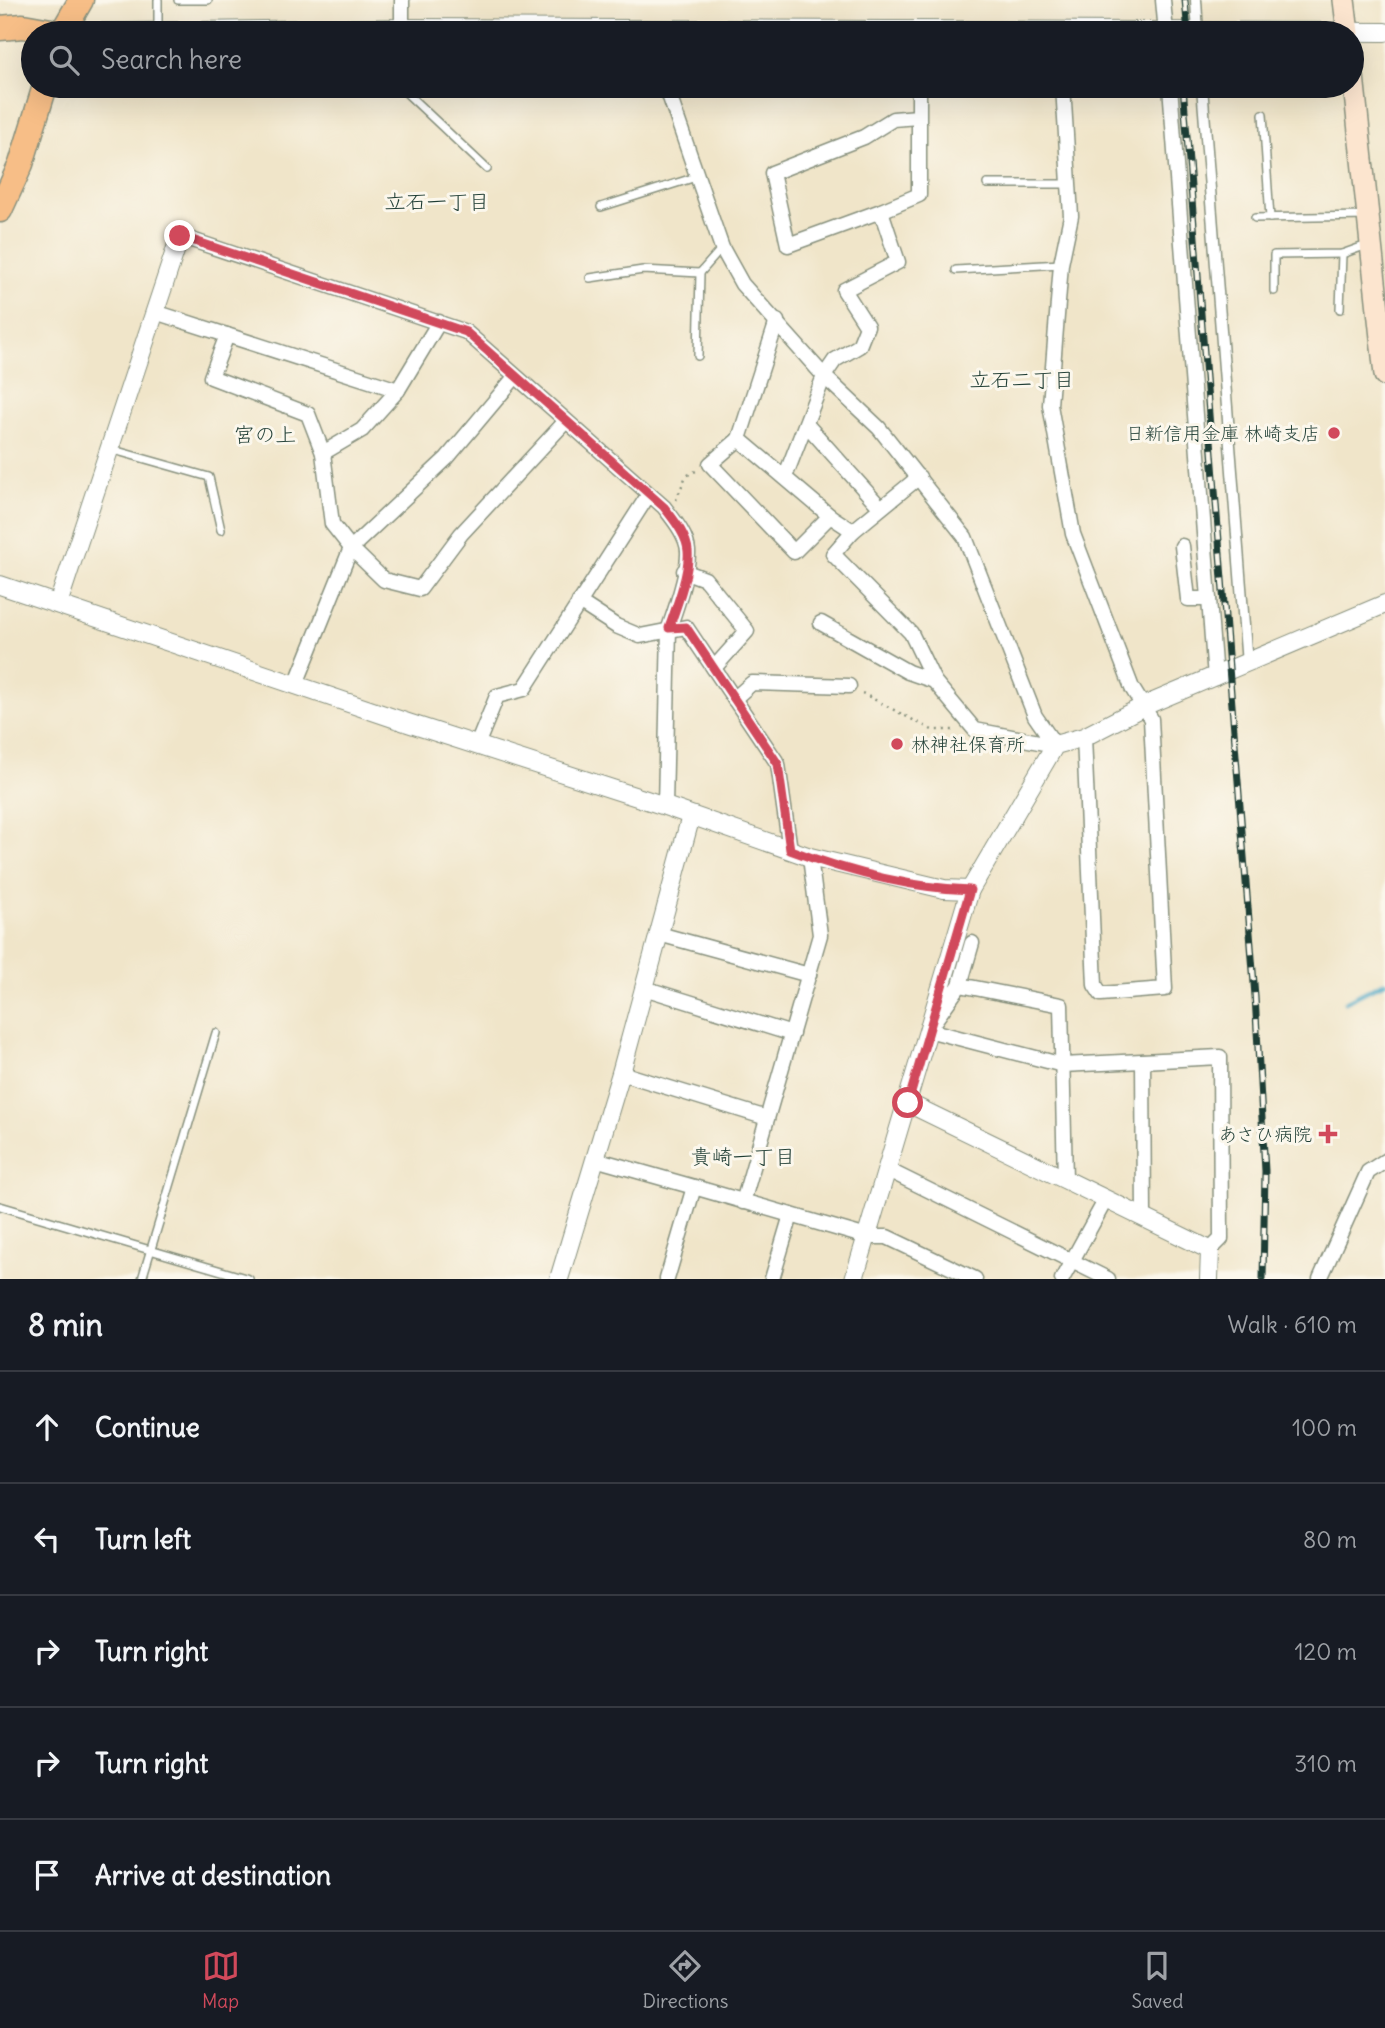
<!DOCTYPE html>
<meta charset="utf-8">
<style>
body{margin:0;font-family:Delius,"Klee One",sans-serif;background:#242831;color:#f1f3f6}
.stop{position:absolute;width:21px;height:21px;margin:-16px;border:5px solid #d1495b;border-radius:50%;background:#fff}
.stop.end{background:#d1495b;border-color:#fff;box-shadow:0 2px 7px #0008}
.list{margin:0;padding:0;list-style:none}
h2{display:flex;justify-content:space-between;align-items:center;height:91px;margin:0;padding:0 28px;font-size:30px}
h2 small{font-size:23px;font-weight:400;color:#9ea1a6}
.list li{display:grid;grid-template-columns:46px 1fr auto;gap:21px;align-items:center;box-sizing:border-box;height:112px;padding:0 28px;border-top:2px solid #363941}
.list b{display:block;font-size:26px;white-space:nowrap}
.list em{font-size:23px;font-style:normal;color:#9ea1a6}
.icon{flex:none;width:38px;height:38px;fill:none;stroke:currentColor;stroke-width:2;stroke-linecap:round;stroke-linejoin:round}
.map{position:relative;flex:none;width:1385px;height:1279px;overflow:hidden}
.search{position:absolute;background:#171b24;box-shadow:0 7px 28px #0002;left:21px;right:21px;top:21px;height:77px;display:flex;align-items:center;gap:18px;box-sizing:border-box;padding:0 24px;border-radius:38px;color:#9ea1a6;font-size:26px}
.sheet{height:651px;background:#171b24}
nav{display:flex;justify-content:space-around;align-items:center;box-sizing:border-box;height:98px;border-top:2px solid #363941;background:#171b24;font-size:19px;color:#9ea1a6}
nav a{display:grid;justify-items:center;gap:4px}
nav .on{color:#d1495b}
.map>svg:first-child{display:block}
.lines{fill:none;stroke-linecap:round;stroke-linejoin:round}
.stream{stroke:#44a6c4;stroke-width:4.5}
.service-casing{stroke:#88917e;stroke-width:10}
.pedestrian-casing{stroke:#88917e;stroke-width:13}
.minor-casing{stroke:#88917e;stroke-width:17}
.tertiary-casing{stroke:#88917e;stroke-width:20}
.secondary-casing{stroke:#88917e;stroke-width:24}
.trunk-casing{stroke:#88917e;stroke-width:27}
.path{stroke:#88917e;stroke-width:2.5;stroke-dasharray:2 5;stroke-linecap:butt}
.service{stroke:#fff;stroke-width:7}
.pedestrian{stroke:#fff;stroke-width:10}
.minor{stroke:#fff;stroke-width:14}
.tertiary{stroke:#fff;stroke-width:18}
.secondary{stroke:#fce5cf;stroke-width:21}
.trunk{stroke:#f7be87;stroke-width:24}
.rail-casing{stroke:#1f3d34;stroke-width:7}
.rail{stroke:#fbf7ec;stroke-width:4.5;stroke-dasharray:13;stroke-linecap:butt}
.route{stroke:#d1495b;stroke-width:9}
.poi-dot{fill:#d1495b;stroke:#fbf7ec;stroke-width:2.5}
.labels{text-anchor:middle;stroke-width:6;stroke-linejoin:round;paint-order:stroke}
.poi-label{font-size:19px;fill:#1f3d34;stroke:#fbf7ec;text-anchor:end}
.neighbourhood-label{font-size:21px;fill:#1f3d34;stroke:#fbf7ec}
</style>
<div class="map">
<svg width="1385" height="1279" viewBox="0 0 1385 1279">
<rect width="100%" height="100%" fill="#fbf7ec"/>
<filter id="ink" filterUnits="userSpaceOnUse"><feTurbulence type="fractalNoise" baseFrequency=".0143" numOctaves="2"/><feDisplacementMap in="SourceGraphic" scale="14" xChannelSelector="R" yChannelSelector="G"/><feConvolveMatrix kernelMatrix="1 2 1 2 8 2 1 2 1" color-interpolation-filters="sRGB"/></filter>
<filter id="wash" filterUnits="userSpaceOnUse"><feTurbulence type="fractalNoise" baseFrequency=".00686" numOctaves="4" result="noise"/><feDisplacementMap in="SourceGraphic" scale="28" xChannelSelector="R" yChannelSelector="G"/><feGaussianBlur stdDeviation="1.57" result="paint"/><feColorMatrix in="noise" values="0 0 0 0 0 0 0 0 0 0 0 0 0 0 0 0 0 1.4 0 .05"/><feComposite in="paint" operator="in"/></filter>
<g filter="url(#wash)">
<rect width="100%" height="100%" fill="#f0e5c9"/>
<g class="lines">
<path class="stream" d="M1345,1002l40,-20"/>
</g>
</g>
<g filter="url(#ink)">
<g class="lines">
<g class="service-casing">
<g id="service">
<path d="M158,0v31"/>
<path d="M178,0h30"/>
<path d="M399,86l88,83"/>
<path d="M919,87l43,-1"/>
<path d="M1263,114l7,104"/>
<path d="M987,184h82"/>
<path d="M601,207l95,-30"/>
<path d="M1255,218l112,-2"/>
<path d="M956,270l105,-6"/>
<path d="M590,278l53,-8 57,3"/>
<path d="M1274,291v-36l68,-1 25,-9"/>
<path d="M1340,309l2,-55"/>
<path d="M698,356l2,-83 22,-25"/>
<path d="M110,449l99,28 12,53"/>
<path d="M0,1206l249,73"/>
<path d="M142,1279l74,-246"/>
</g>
</g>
<g class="pedestrian-casing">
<g id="pedestrian">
<path d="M1196,0l2,33"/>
<path d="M1202,86l45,578"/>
</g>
</g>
<g class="minor-casing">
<g id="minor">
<path d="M1163,0l3,33"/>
<path d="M402,28v-28"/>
<path d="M666,86l56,162 20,36 82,92 55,52 86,109 70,179 20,29"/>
<path d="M1063,86l8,130 -10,48 -11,141 23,129 59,154 19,31 14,270 -64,5 -6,-9 -11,-248"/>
<path d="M1170,86l45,592"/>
<path d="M881,211l-93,34 -16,-72 92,-36 29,-18 25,-2"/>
<path d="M180,236l286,96 198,175c9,12 23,28 24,44 1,21 -12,57 -19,77l-4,178"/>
<path d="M155,312l243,78"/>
<path d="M777,321l-38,118 91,77 23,15 66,-54"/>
<path d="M227,335l-16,42 97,37 15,39 9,71 19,24 33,32 36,9 41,-55 104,-112"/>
<path d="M806,424l74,83"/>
<path d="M739,439l-29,25 84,88 36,-36"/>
<path d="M323,453l39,-23 36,-40 41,-68"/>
<path d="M785,477l39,-101 11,-16 24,-14 8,-20 -23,-36 54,-28 -17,-51 38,-16v-109"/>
<path d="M853,531l-20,23 78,79 23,48"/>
<path d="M1182,546l6,53h21"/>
<path d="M684,571l21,8 42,52 -33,37"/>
<path d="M579,602l37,24 24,10 46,-9 92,137 12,86"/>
<path d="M821,623l87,49 26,9 41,49 80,15"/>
<path d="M296,684l55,-136 96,-90 68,-81"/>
<path d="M734,699l18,-16 97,3"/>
<path d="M477,745l20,-49 27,-7 125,-195"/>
<path d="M659,934l150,41"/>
<path d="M972,943l-12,42 -32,45 135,35 157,-8 1,182 -11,11"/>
<path d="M960,985l101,20 4,175"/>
<path d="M644,988l148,46"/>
<path d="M1143,1061l1,157"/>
<path d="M621,1073l146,45"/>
<path d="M595,1159l99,28"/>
<path d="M888,1170l220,109"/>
<path d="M743,1202l77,-267 -10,-78"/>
<path d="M667,1279l27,-92 173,50h20l88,42"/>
<path d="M772,1279l19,-64"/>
<path d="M1062,1279l44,-80"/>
<path d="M1320,1279l48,-107 17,-11"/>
</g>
</g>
<g class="tertiary-casing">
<g id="tertiary">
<path d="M62,33l340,-5 983,4"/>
<path d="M0,585l408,138 257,83 145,51 134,32 26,1"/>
<path d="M58,604l122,-368"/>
<path d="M908,1103l302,147 -1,29"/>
<path d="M559,1279l62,-206 70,-257"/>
<path d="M854,1279l116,-389 85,-145 29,-8 60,-31 241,-102"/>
</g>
</g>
<g class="secondary-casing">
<g id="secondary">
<path d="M1344,0l4,33"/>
<path d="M1352,66l33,309"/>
</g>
</g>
<g class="trunk-casing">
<g id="trunk">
<path d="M0,28l23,-2 39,7"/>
<path d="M62,33l19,-33"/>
<path d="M0,210l21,-46 24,-78"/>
</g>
</g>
<g class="path">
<path d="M676,500l10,-24 12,-6"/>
<path d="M862,693l70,37h22"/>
</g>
<use href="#service" class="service"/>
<use href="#pedestrian" class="pedestrian"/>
<use href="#minor" class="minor"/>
<use href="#tertiary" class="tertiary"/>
<use href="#secondary" class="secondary"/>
<use href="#trunk" class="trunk"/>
<g class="rail-casing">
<g id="rail">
<path d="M1185,0l3,33"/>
<path d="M1183,86l72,910 10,175 -2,108"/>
</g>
</g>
<use href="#rail" class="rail"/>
</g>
</g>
<g class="lines" filter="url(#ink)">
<path class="route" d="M180,236l286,96 198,175c9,12 23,28 24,44 2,21 -12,57 -19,77l17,-1 92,137 12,86c56,21 120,38 180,40l-62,213"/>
</g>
<g class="poi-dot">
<circle cx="1334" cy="433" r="7"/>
<circle cx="897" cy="744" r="7"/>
<path d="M1324.5 1123.5h7v7h7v7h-7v7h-7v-7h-7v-7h7z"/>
</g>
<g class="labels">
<g class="poi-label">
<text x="1320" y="440">日新信用金庫 林崎支店</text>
<text x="911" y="751" text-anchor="start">林神社保育所</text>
<text x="1312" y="1141">あさひ病院</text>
</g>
<g class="neighbourhood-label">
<text x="437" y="209">立石一丁目</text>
<text x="1022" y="387">立石二丁目</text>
<text x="265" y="442">宮の上</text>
<text x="743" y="1164">貴崎一丁目</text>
</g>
</g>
</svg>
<div class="stop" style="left:908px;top:1103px"></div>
<div class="stop end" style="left:180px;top:236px"></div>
<div class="search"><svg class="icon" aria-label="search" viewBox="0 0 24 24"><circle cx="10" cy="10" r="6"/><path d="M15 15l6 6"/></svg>Search here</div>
</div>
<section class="sheet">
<h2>8 min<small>Walk · 610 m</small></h2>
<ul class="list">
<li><svg class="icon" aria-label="ahead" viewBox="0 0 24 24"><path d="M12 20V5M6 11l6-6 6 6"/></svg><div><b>Continue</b></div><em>100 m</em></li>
<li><svg class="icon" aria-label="left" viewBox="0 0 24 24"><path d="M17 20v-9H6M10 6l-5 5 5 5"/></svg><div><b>Turn left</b></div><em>80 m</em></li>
<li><svg class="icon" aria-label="right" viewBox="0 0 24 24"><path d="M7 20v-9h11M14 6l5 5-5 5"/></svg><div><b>Turn right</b></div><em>120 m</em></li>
<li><svg class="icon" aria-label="right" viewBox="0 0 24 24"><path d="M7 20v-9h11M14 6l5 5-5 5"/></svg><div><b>Turn right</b></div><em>310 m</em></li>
<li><svg class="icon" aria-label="arrive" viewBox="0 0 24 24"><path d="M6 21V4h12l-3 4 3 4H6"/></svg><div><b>Arrive at destination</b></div></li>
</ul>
</section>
<nav>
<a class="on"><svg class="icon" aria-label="map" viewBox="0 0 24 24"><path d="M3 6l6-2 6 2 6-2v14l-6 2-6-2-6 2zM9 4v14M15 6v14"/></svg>Map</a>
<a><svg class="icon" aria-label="directions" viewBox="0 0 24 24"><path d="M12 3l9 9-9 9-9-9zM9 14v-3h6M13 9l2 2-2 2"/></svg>Directions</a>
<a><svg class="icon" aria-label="saved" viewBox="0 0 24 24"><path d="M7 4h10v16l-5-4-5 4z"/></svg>Saved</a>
</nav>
